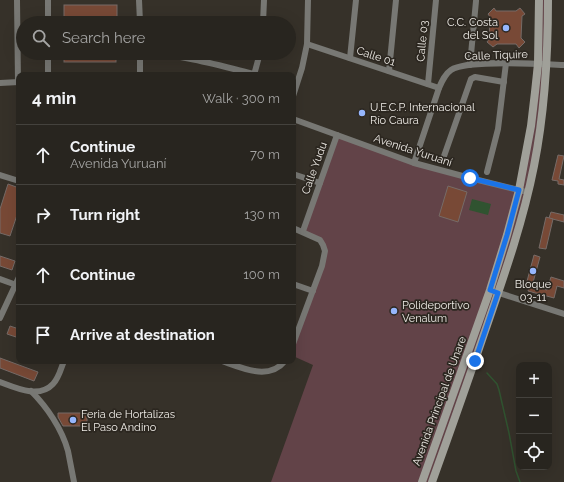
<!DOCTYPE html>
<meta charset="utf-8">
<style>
body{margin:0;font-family:Raleway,sans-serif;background:#34312c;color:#f1f3f6}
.controls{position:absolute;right:12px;bottom:12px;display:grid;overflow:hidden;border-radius:8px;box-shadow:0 4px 16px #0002}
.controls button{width:36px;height:36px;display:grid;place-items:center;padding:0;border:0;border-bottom:1px solid #44423d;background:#28251f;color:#f1f3f6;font:20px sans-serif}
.stop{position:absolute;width:12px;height:12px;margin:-9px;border:3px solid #1a73e8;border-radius:50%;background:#fff}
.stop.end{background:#1a73e8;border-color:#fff;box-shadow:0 1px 4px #0008}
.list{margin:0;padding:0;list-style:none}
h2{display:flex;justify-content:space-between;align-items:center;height:52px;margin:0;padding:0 16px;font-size:17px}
h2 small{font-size:13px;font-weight:400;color:#a5a5a4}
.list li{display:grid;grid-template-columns:26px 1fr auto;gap:12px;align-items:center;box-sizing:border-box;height:60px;padding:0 16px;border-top:1px solid #44423d}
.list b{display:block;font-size:15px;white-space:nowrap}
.list p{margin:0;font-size:13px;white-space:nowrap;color:#a5a5a4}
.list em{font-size:13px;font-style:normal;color:#a5a5a4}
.icon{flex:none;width:22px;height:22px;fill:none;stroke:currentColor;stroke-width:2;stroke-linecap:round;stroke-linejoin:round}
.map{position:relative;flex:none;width:564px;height:482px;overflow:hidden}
.search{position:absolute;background:#28251f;box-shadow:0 4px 16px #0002;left:16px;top:16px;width:280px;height:44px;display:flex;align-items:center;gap:10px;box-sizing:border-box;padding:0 14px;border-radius:22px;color:#a5a5a4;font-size:15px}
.panel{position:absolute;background:#28251f;box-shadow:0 4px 16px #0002;left:16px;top:72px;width:280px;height:292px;border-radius:8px}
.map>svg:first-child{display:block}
.green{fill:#624348}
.water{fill:#305330}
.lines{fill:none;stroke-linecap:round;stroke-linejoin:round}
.stream{stroke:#305330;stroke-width:1.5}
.building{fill:#784936;stroke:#766b67}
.street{stroke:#787874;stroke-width:6}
.secondary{stroke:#a0a099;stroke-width:8}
.route{stroke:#1a73e8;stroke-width:5}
.poi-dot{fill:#96b6fd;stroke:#2c2720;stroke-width:1.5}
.labels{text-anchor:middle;stroke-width:3.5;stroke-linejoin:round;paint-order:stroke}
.poi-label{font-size:11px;fill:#f0ede8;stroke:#2c2720;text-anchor:start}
.street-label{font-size:11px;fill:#f0ede8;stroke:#2c2720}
</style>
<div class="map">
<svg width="564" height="482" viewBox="0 0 564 482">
<rect width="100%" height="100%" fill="#363129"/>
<path class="green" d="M539,0h9v49l-21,149 -95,284h-161l42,-117 -20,-9v-12l29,-78 1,-21 -20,-14 34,-96 77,28 105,27 9,-47z"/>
<path class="water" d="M472,199l19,5 -3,11 -19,-5z"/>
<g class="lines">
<path class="stream" d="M487,373l10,11 2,6 10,43 7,38 4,11"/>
</g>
<g class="building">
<rect x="64" y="5" width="53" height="18"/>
<path d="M494,8l2,3h20l4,-3 5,6 -3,2 -1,22 4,4 -6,6 -3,-4h-19l-4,3 -6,-5 2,-3 1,-22 -2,-3z"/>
<rect x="64" y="53" width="52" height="9"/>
<path d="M558,155l6,1 -5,23 5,1v5l-6,-1v-3l-6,-1z"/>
<path d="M8,184l11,4v21l-9,27 -10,-3v-24z"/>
<path d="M448,186l19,6 -9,30 -19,-6z"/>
<path d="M551,212l13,3v7l-15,-4z"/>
<path d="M546,217l7,2 -7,30 -7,-1z"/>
<path d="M534,255l6,2 -8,29 15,4 4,-13 13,4v7l-7,-2 -3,12 -26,-7 2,-6h-4z"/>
<path d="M0,256l15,5 -3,9 -12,-4z"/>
<path d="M10,326l9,3v9l-12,-4z"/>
<path d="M0,358l38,14 -4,9 -34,-13z"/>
<path d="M58,413h29v13h-24l-5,-9z"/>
</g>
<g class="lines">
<g class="street">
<path d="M17,0l1,82"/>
<path d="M48,0v23"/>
<path d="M139,0l1,22"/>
<path d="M140,20l124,-1"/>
<path d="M263,23l1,-23"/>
<path d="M307,44l132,44"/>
<path d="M48,53v22"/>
<path d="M145,53c38,2 73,12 109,21"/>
<path d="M350,58l6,-58"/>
<path d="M470,65l6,-64"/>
<path d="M389,71l7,-71"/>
<path d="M140,75v-22"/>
<path d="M254,75l6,-22"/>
<path d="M0,83l19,-1"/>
<path d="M428,84l8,-84"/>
<path d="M293,96l9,-28 5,-24 1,-44"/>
<path d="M293,119l121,44 56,15 53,13"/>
<path d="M443,159l28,-80 4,-2 29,5"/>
<path d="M414,163l25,-75c3,-7 6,-14 12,-18 16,-11 91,-6 113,-5"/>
<path d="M487,172l11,-43 8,-66"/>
<path d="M293,174l27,9"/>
<path d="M0,175l19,6"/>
<path d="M293,228l27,12 3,5 2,6 -3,15 -29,78"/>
<path d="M303,231l34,-96"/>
<path d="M0,279l19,7"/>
<path d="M293,284l20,7"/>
<path d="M490,290l74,24"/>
<path d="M0,318l19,-41"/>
<path d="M222,361c20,7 47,20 63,0"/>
<path d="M0,382c16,6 39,17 53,2 6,-6 8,-16 11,-23"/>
<path d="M31,391c16,16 31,38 37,60 2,10 4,21 6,31"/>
</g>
<g class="secondary">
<path d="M422,482l68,-192 17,-55 12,-45 12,-64 4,-34 3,-28 1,-64"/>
<path d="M432,482c18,-50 36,-101 53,-151 19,-55 38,-109 49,-165 11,-55 14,-110 14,-166"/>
</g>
</g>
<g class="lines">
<path class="route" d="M470,178l49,12 -12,45 -17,55 8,3 -23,68"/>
</g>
<g class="poi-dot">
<circle cx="506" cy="28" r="4"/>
<circle cx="362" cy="113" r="4"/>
<circle cx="533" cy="271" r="4"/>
<circle cx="394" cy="311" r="4"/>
<circle cx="73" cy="420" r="4"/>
</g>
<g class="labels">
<g class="poi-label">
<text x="498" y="26" text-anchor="end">C.C. Costa<tspan x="498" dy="13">del Sol</tspan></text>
<text x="370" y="111">U.E.C.P. Internacional<tspan x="370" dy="13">Río Caura</tspan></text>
<text x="533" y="288" text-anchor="middle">Bloque<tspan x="533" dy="13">03-11</tspan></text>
<text x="402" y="309">Polideportivo<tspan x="402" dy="13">Venalum</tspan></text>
<text x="81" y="418">Feria de Hortalizas<tspan x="81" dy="13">El Paso Andino</tspan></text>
</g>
<g class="street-label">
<text transform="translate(422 41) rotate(-85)" y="4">Calle 03</text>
<text transform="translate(496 55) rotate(-2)" y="4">Calle Tiquire</text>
<text transform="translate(376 56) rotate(18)" y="4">Calle 01</text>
<text transform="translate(413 150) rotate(18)" y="4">Avenida Yuruaní</text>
<text transform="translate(314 168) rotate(-70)" y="4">Calle Yudu</text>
<text transform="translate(439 401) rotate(-70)" y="4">Avenida Principal de Unare</text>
</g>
</g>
</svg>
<div class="controls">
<button>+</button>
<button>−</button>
<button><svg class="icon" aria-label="locate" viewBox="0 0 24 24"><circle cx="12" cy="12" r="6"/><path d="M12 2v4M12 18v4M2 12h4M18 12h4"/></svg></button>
</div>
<div class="stop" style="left:470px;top:178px"></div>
<div class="stop end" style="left:475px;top:361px"></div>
<div class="search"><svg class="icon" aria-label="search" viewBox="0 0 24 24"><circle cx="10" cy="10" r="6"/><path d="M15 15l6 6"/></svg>Search here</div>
<section class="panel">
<h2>4 min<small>Walk · 300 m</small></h2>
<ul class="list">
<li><svg class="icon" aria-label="ahead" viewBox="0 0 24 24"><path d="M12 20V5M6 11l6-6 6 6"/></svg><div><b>Continue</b><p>Avenida Yuruaní</p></div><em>70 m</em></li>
<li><svg class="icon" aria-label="right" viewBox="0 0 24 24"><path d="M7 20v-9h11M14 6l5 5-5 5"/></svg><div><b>Turn right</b></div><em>130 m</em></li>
<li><svg class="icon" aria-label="ahead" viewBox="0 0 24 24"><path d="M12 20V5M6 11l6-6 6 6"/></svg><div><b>Continue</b></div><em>100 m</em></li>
<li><svg class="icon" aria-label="arrive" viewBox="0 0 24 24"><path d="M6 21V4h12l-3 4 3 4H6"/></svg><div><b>Arrive at destination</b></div></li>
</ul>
</section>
</div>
